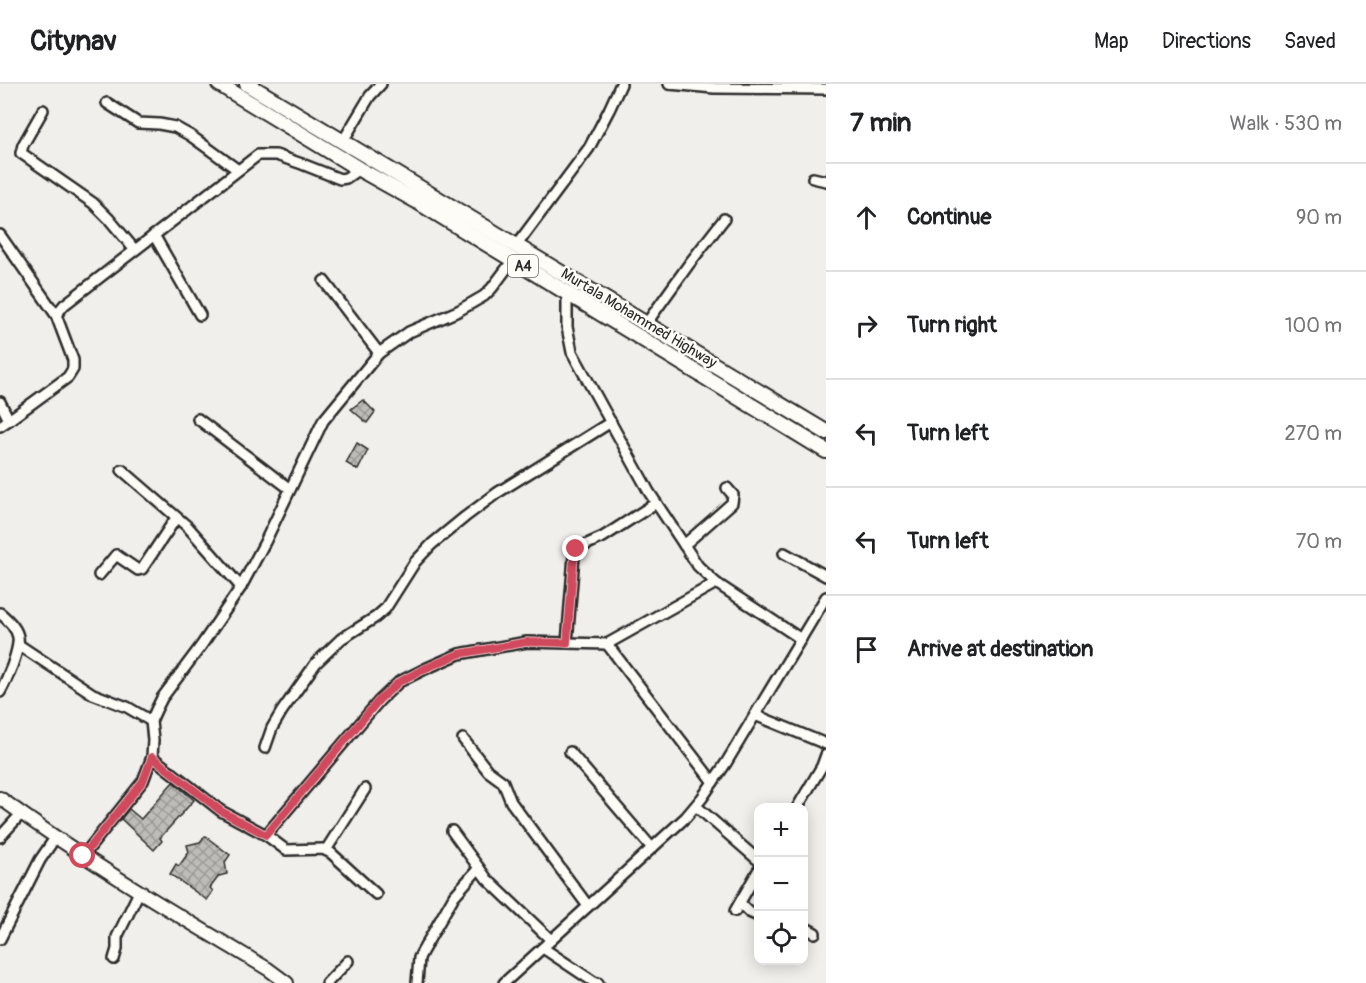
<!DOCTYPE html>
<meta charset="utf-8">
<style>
body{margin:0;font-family:Pangolin,sans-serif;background:#f2f2f2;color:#202124}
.controls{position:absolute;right:18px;bottom:18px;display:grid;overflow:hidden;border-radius:12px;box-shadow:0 3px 15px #0003}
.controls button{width:54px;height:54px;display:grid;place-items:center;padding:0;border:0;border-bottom:2px solid #e0e0e0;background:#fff;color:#202124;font:30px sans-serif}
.stop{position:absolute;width:18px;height:18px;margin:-14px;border:4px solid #d1495b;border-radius:50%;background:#fff}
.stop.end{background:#d1495b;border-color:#fff;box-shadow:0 2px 6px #0008}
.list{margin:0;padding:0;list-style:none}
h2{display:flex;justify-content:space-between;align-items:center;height:78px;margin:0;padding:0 24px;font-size:26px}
h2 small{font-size:20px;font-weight:400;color:#757577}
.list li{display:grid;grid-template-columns:39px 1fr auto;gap:18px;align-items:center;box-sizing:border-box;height:108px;padding:0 24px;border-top:2px solid #e0e0e0}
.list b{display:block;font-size:22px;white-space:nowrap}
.list em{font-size:20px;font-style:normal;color:#757577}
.icon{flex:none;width:33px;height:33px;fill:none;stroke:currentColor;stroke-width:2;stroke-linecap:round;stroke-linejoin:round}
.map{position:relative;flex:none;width:826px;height:899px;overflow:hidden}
header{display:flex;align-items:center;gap:36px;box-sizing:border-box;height:84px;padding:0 30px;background:#fff;border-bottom:2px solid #e0e0e0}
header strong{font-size:28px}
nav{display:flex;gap:33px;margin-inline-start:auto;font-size:21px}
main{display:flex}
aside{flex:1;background:#fff}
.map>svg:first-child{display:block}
.building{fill:url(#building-cross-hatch);stroke:#2b2b2b;stroke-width:1.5}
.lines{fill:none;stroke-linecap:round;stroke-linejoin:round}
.minor-casing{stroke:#2b2b2b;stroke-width:14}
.major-casing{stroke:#2b2b2b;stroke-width:16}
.highway-casing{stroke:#2b2b2b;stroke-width:18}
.minor{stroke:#fdfcf7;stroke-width:9}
.major{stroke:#fdfcf7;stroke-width:12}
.highway{stroke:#fdfcf7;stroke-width:14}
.route{stroke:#d1495b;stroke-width:8}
.labels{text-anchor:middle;stroke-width:5;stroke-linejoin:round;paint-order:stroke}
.shield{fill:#fdfcf7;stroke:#6a6a68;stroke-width:1.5}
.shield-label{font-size:14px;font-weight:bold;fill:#2b2b2b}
.street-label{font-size:15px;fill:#2b2b2b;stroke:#fdfcf7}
</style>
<header>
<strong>Citynav</strong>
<nav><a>Map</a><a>Directions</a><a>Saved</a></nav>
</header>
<main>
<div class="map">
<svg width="826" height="899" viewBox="0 0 826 899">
<defs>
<pattern id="building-cross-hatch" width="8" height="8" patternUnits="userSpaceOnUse" patternTransform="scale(1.5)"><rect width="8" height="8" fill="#bdbcb8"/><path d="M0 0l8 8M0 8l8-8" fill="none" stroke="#9a9996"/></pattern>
</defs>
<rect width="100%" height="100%" fill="#f0efeb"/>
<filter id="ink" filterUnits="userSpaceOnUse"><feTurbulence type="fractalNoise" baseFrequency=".0167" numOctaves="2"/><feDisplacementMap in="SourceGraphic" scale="12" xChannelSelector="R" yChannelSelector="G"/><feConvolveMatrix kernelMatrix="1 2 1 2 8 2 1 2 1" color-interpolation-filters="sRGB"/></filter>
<g filter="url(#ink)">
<g class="building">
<path d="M363,316l12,12 -8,11 -16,-14z"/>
<path d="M357,359l11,7 -10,20 -12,-7z"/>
<path d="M173,698l21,18 -34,38 2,3 -8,9 -33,-31 8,-10 12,10z"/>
<path d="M205,752l25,19 -5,7 2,12 -8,2 -9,12 3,3 -6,9 -37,-26 6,-10 3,2 10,-14 -2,-7 13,-3z"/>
</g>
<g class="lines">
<g class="minor-casing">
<g id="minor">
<path d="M669,0l45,4 112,1"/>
<path d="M107,19l31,20 21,1 16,3 16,9 47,34"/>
<path d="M43,26l-20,35 -2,8 72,50 16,16 25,30"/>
<path d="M343,57l27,-45 11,-12"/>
<path d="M813,94l13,3"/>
<path d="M0,151l56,80"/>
<path d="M154,151l46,80"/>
<path d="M516,162l73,-98 20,-38 12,-26"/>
<path d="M324,197l55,72"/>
<path d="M567,209v34l5,25 77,140 49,74 18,17 85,56"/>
<path d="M646,240l43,-60 35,-45"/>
<path d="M0,318l9,18"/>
<path d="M198,335l92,70"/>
<path d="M0,342l9,-6 59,-43 5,-8v-9l-17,-45 8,-10 194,-150h18l26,9 38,15 6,-1 13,-9"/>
<path d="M122,386l66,57 53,60"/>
<path d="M684,461l48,-42 1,-8 -6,-7"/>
<path d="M784,469l42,23"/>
<path d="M99,491l17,-20 22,15 4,-1 34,-51"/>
<path d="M0,529c23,19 21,27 12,53 -4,9 -7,18 -12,26"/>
<path d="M567,559l7,-87 2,-7 27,-12 53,-34"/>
<path d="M607,560l106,138"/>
<path d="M19,561l74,49 34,13 24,14"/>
<path d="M755,631l71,29"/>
<path d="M463,655l25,32 15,11 8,20 77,104"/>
<path d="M265,664l7,-20 10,-17 34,-48 25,-24 35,-22 9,-8 30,-47 17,-18 33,-27 32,-24 114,-71"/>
<path d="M570,668l82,96"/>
<path d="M152,673l69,54 45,24 20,15 37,-1 8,4 45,41"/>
<path d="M696,722l62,54"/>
<path d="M797,724l25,-42 4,-11"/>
<path d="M452,747l35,48 64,61"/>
<path d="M266,751l113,-134 20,-19 26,-13 34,-15 68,-12 80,2 109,-61"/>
<path d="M0,753l21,-23"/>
<path d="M326,766l39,-61"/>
<path d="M83,772l60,-75 9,-24 1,-17 -2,-19 5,-11 6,-12 39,-52 40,-59 24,-45 58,-121 56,-68 30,-21 49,-21 26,-15 8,-8 21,-28"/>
<path d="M740,819l9,9 9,4"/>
<path d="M735,827l23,-40"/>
<path d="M804,843l11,6"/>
<path d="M0,855l40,-79 15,-22"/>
<path d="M543,864l51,34 4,1"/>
<path d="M114,875l3,-10v-12l22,-45"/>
<path d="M327,899l21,-22"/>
<path d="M417,899l2,-25 3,-6 32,-56 25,-28"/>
<path d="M504,899l182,-166 16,-19 24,-35 100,-166"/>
</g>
</g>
<g class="major-casing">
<path id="major" d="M0,714c86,63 177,117 268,171l19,14"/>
</g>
<g class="highway-casing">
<g id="highway">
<path d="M219,0l140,85 59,33 408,249"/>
<path d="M247,0l579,348"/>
</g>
</g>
<use href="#minor" class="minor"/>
<use href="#major" class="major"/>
<use href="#highway" class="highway"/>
</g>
</g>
<g class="lines" filter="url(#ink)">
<path class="route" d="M83,772l60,-75 9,-24 69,54 45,24 113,-135 20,-18 25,-13 35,-15 68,-12 40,1 7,-87 2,-7"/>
</g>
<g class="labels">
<rect class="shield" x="508" y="171" width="30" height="22" rx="4.5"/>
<g class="shield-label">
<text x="523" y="187">A4</text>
</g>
<g class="street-label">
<text transform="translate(639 234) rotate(31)" y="5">Murtala Mohammed Highway</text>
</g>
</g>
</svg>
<div class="controls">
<button>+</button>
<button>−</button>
<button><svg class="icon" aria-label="locate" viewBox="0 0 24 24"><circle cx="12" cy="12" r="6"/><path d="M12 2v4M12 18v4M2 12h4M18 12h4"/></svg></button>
</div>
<div class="stop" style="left:83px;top:772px"></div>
<div class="stop end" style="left:576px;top:465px"></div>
</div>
<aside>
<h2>7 min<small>Walk · 530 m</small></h2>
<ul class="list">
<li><svg class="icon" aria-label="ahead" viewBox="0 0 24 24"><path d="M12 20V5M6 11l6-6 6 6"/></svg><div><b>Continue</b></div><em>90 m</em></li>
<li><svg class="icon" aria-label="right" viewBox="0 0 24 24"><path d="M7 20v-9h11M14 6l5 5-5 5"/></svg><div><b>Turn right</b></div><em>100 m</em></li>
<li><svg class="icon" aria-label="left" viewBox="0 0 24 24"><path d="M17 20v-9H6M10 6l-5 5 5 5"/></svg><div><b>Turn left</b></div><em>270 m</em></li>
<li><svg class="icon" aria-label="left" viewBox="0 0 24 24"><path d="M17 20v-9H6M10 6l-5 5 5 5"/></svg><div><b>Turn left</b></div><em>70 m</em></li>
<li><svg class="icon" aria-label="arrive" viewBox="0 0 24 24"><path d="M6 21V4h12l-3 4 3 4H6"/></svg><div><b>Arrive at destination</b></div></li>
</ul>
</aside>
</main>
